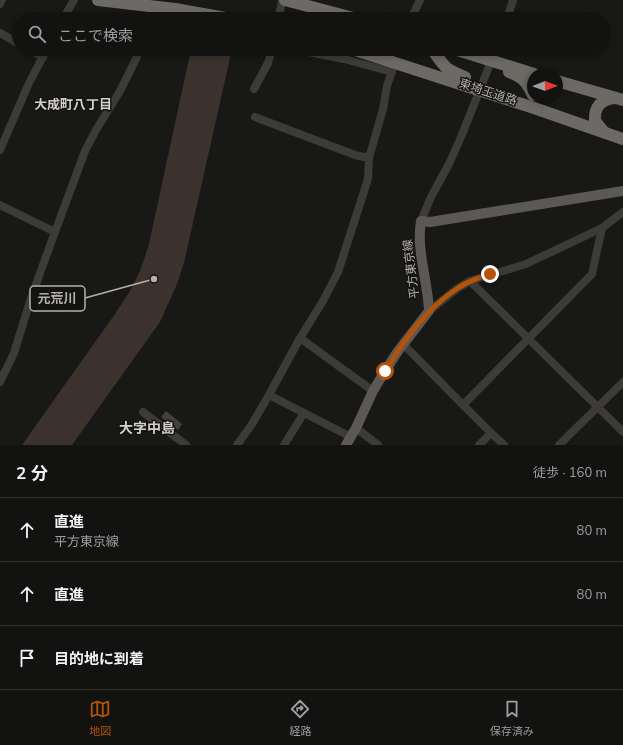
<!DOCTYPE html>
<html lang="ja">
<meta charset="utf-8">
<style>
body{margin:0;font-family:Mulish,"Noto Sans JP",sans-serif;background:#1f201e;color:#f1f3f6}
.compass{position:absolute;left:527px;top:68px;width:36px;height:36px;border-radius:50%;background:#121210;box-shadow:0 2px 6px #0003;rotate:89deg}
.stop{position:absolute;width:12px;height:12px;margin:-9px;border:3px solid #b45309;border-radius:50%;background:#fff}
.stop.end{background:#b45309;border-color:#fff;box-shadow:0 1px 4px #0008}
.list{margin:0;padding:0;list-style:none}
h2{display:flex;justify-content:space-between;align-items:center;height:52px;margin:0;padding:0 16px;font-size:17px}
h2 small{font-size:13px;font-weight:400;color:#9c9e9f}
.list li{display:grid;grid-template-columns:26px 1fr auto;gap:12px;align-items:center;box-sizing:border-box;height:64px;padding:0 16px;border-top:1px solid #313230}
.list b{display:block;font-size:15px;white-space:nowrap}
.list p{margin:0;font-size:13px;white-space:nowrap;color:#9c9e9f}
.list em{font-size:13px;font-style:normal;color:#9c9e9f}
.icon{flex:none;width:22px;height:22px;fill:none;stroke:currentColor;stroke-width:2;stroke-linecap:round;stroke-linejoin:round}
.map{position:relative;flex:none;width:623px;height:445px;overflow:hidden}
.search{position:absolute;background:#121210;box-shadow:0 2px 6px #0003;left:12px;right:12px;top:12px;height:44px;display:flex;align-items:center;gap:10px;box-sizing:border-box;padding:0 14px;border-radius:22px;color:#9c9e9f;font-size:15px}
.sheet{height:244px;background:#121210}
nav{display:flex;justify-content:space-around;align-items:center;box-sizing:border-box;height:56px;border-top:1px solid #313230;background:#121210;font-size:11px;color:#9c9e9f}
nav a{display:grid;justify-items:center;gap:2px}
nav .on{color:#b45309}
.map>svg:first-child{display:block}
.water{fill:#3b312d}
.pier{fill:#181816}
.building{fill:#42403d}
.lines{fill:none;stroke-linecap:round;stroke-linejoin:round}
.minor{stroke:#3d3b37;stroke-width:8}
.major{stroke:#5c5854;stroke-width:10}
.highway{stroke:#6d6964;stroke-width:12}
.route{stroke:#b45309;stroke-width:5}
.labels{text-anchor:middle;stroke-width:3;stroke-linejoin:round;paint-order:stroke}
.street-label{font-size:12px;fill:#b7b0a9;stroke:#131311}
.neighbourhood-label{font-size:13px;font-weight:bold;fill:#d3cfca;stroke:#131311}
.quarter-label{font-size:14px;font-weight:bold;fill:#d3cfca;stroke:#131311}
.leader{fill:none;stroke:#b7b0a9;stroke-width:1.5}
.callout-dot{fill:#b7b0a9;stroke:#131311;stroke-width:1.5}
.callout{fill:#131311;stroke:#b7b0a9;stroke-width:1.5}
.callout-label{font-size:13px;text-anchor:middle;font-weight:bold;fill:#b7b0a9}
</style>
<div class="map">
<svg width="623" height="445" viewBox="0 0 623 445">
<rect width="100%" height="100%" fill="#181816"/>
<path class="water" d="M191,49h41l-48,214 -7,21 -17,38 -88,123h-50l93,-131 15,-23 10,-20 9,-27z"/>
<path class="pier" d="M200,0h44l-4,19 -45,-1z"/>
<path class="building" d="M166,411l16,13 -4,6 -17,-13z"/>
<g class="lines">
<g class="minor">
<path d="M0,4l2,-4"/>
<path d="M390,16l8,3"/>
<path d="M63,19l11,-19"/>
<path d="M144,19v-1l13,1"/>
<path d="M278,19l4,-17"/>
<path d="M411,19l9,-19"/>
<path d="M507,19l6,-19"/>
<path d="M0,33l19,11"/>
<path d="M28,49l15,8"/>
<path d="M293,49l51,10 48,13"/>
<path d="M254,89l14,-26 4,-14"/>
<path d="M255,117l100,38 14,3"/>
<path d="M0,150l29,-67 18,-34"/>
<path d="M0,205l55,27"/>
<path d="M421,221l10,-24 18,-33 12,-27 35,-88"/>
<path d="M470,281l153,151"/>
<path d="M429,311l29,-23 12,-7 56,-17 76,-36 21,-16"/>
<path d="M300,338l73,53"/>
<path d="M403,344l60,61"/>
<path d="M0,382l14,-29 17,-55 24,-66 30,-81 11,-21 24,-39 16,-32 3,-10"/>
<path d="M269,395l82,42"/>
<path d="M143,412l43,33"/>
<path d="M356,428l22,17"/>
<path d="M491,433l13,12"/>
<path d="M237,445l15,-21 17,-29 31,-57 23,-37 15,-29 30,-93 1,-21 14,-49 4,-23 8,-24"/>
<path d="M284,445l20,-32"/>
<path d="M479,445l12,-12 -28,-28 129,-131 10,-46"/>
<path d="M559,445l64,-63"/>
</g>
<path class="major" d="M346,445l10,-17 17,-37 12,-20 13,-20 31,-40c-1,-30 -13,-60 -8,-90l9,1 193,-31"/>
<g class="highway">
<path d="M98,0l77,9 56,10"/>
<path d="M285,0l72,19"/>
<path d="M352,49l182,59 89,31"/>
<path d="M432,49c13,18 12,20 33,28"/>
<path d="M454,49l80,25"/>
<path d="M509,72c15,6 17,9 24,23"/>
<path d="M557,81l66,19"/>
<path d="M604,132l-9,-11c-1,-14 6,-22 20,-23"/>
</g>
</g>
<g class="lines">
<path class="route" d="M385,371c19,-31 42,-63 73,-83 10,-7 21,-10 32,-14"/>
</g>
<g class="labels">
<g class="street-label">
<text transform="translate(488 92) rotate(18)" y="4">東埼玉道路</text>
<text transform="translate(411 269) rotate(-97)" y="4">平方東京線</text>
</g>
<g class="neighbourhood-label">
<text x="73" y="109">大成町八丁目</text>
</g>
<g class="quarter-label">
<text x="147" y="433">大字中島</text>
</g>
</g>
<path class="leader" d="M154 279L85 298"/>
<circle class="callout-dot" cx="154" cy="279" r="4"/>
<rect class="callout" x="30" y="286" width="55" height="25" rx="4"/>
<g class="callout-label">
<text x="57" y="303">元荒川</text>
</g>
</svg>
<svg class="compass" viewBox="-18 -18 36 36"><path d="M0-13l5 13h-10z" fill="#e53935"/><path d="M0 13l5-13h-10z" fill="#9c9e9f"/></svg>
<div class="stop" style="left:385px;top:371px"></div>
<div class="stop end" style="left:490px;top:274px"></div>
<div class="search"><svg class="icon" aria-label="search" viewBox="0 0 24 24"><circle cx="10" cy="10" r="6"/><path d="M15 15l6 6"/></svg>ここで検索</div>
</div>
<section class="sheet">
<h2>2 分<small>徒歩 · 160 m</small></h2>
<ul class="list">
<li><svg class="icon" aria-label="ahead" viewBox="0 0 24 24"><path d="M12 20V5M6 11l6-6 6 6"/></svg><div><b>直進</b><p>平方東京線</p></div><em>80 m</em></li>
<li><svg class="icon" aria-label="ahead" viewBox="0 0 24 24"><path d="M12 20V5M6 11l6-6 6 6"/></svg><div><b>直進</b></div><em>80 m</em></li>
<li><svg class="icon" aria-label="arrive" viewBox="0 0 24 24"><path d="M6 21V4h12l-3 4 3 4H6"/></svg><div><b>目的地に到着</b></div></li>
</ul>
</section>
<nav>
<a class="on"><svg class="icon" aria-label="map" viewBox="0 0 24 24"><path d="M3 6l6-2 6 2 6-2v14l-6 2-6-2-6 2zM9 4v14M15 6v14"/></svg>地図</a>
<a><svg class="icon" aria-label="directions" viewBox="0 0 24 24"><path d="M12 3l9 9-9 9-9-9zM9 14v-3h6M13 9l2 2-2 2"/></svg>経路</a>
<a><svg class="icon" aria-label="saved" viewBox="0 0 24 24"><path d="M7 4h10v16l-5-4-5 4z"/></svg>保存済み</a>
</nav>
